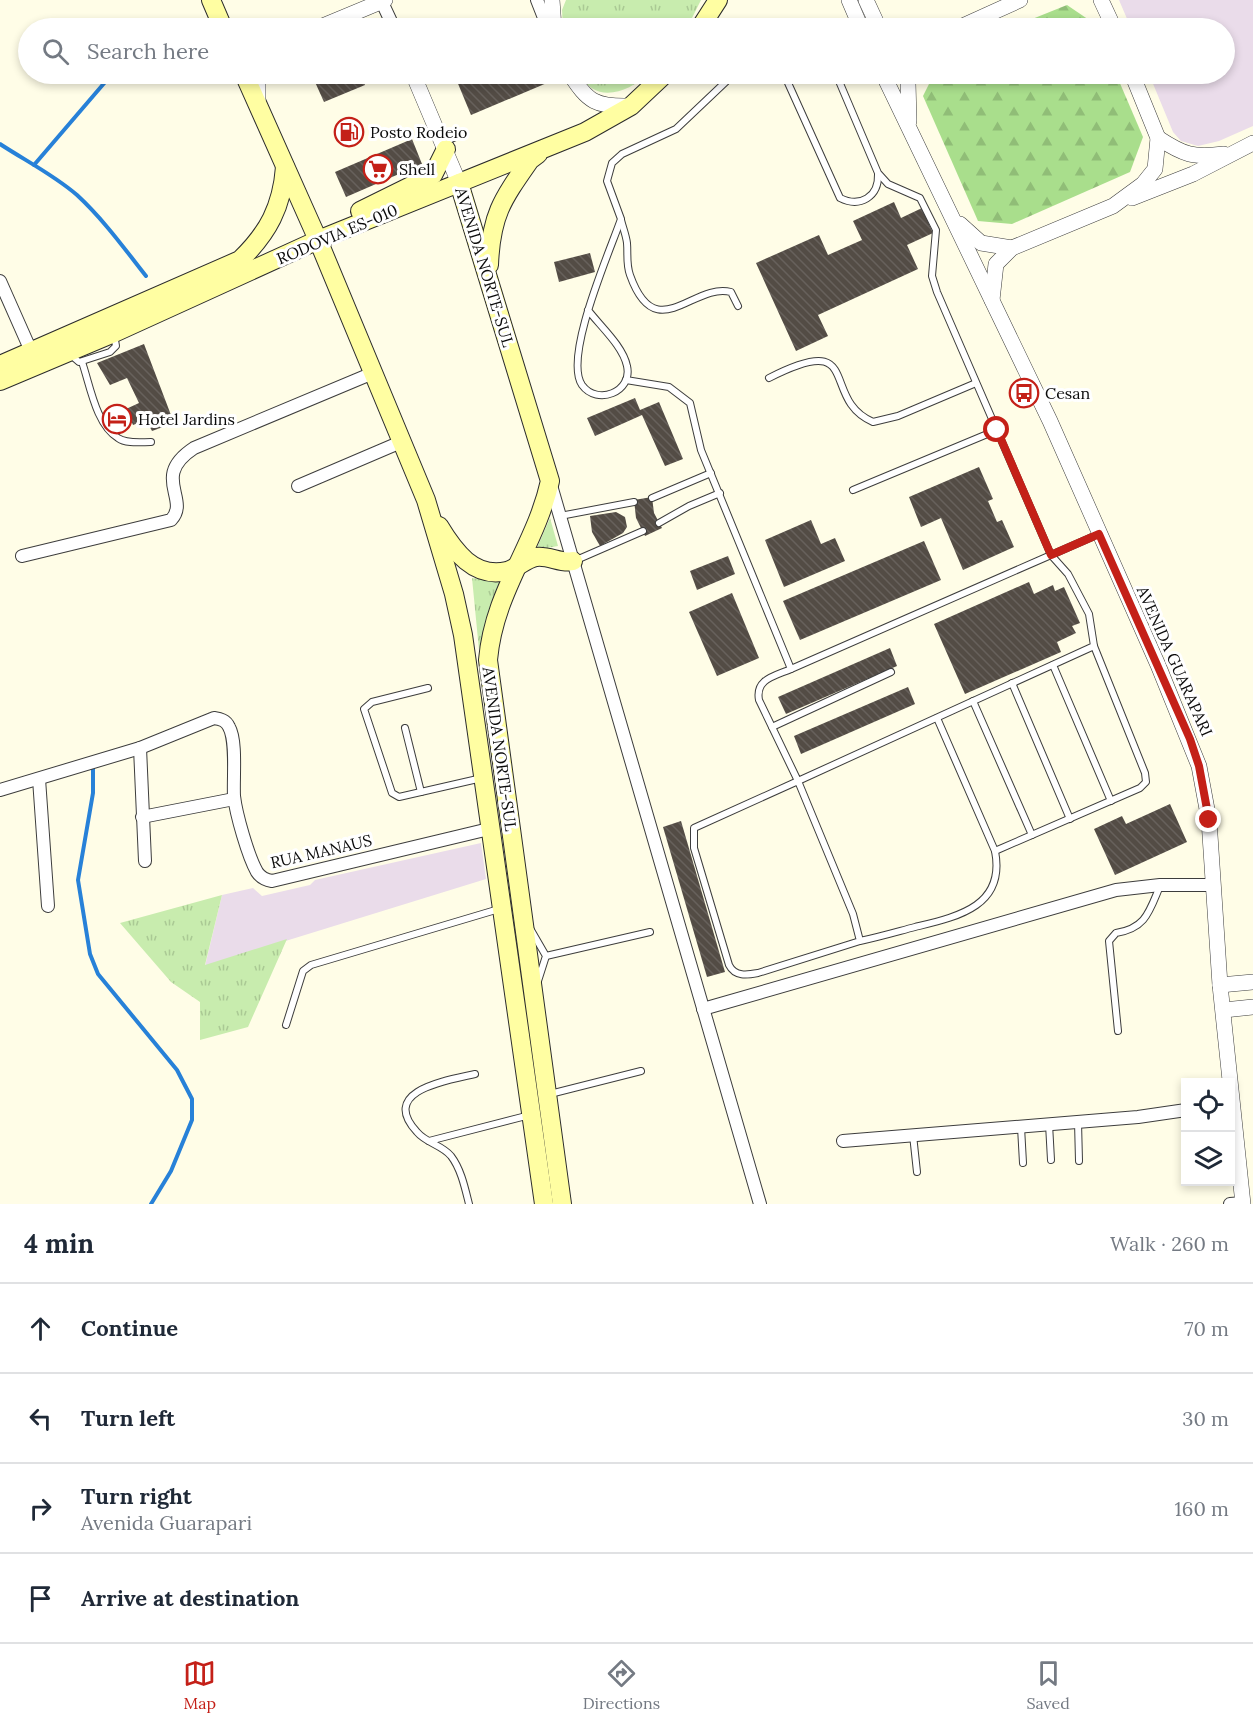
<!DOCTYPE html>
<meta charset="utf-8">
<style>
body{margin:0;font-family:Lora,serif;background:#f2f2f3;color:#1f2937}
.controls{position:absolute;right:18px;bottom:18px;display:grid;overflow:hidden;border-radius:0px;box-shadow:0 3px 9px #0003}
.controls button{width:54px;height:54px;display:grid;place-items:center;padding:0;border:0;border-bottom:2px solid #e0e1e3;background:#fff;color:#1f2937;font:30px sans-serif}
.stop{position:absolute;width:18px;height:18px;margin:-14px;border:4px solid #c42018;border-radius:50%;background:#fff}
.stop.end{background:#c42018;border-color:#fff;box-shadow:0 2px 6px #0008}
.list{margin:0;padding:0;list-style:none}
h2{display:flex;justify-content:space-between;align-items:center;height:78px;margin:0;padding:0 24px;font-size:26px}
h2 small{font-size:20px;font-weight:400;color:#747a83}
.list li{display:grid;grid-template-columns:39px 1fr auto;gap:18px;align-items:center;box-sizing:border-box;height:90px;padding:0 24px;border-top:2px solid #e0e1e3}
.list b{display:block;font-size:22px;white-space:nowrap}
.list p{margin:0;font-size:20px;white-space:nowrap;color:#747a83}
.list em{font-size:20px;font-style:normal;color:#747a83}
.icon{flex:none;width:33px;height:33px;fill:none;stroke:currentColor;stroke-width:2;stroke-linecap:round;stroke-linejoin:round}
.map{position:relative;flex:none;width:1253px;height:1204px;overflow:hidden}
.search{position:absolute;background:#fff;box-shadow:0 3px 9px #0003;left:18px;right:18px;top:18px;height:66px;display:flex;align-items:center;gap:15px;box-sizing:border-box;padding:0 21px;border-radius:33px;color:#747a83;font-size:22px}
.sheet{height:438px;background:#fff}
nav{display:flex;justify-content:space-around;align-items:center;box-sizing:border-box;height:84px;border-top:2px solid #e0e1e3;background:#fff;font-size:16px;color:#747a83}
nav a{display:grid;justify-items:center;gap:3px}
nav .on{color:#c42018}
.map>svg:first-child{display:block}
.industrial{fill:#eadcea}
.grass{fill:url(#grass-tufts)}
.forest{fill:url(#forest-firs)}
.lines{fill:none;stroke-linecap:round;stroke-linejoin:round}
.stream{stroke:#2781d8;stroke-width:4}
.building{fill:url(#building-back-hatch)}
.service-casing{stroke:#3d3d3d;stroke-width:8}
.minor-casing{stroke:#3d3d3d;stroke-width:14}
.tertiary-casing{stroke:#3d3d3d;stroke-width:16}
.secondary-casing{stroke:#2c2c2c;stroke-width:20}
.service{stroke:#fff;stroke-width:6}
.minor{stroke:#fff;stroke-width:12}
.tertiary{stroke:#fff;stroke-width:15}
.secondary{stroke:#fffea2;stroke-width:18}
.route{stroke:#c42018;stroke-width:8}
.labels{text-anchor:middle;stroke-width:6;stroke-linejoin:round;paint-order:stroke}
.poi-label{font-size:16px;fill:#0a0a0a;stroke:#fff;text-anchor:start}
.street-label{font-size:16px;fill:#0a0a0a;stroke:#fff}
</style>
<div class="map">
<svg width="1253" height="1204" viewBox="0 0 1253 1204">
<defs>
<pattern id="grass-tufts" width="24" height="20" patternUnits="userSpaceOnUse" patternTransform="scale(1.5)"><rect width="24" height="20" fill="#c8ecae"/><path d="M3 7l-1-3M5 7V3M7 7l1-3M15 17l-1-3M17 17v-4M19 17l1-3" fill="none" stroke="#aac994"/></pattern>
<pattern id="forest-firs" width="22" height="20" patternUnits="userSpaceOnUse" patternTransform="scale(1.5)"><rect width="22" height="20" fill="#a9de8c"/><path d="M5 1l3.5 6h-7zM16 11l3.5 6h-7z" fill="#90bd77"/></pattern>
<pattern id="building-back-hatch" width="6" height="6" patternUnits="userSpaceOnUse" patternTransform="scale(1.5)"><rect width="6" height="6" fill="#534c45"/><path d="M-1 5l2 2M0 0l6 6M5-1l2 2" fill="none" stroke="#67615c"/></pattern>
</defs>
<rect width="100%" height="100%" fill="#fffde7"/>
<g class="industrial">
<path d="M1119,0h134v126l-34,15 -21,5 -17,-5 -8,-9 -24,-58h75v-46h-93z"/>
<path d="M481,843l5,36 -281,87 17,-71 31,-7 9,8 48,-11 5,-5z"/>
</g>
<g class="grass">
<path d="M566,0h135l-14,28h-124l-1,-18z"/>
<path d="M580,74h68c-19,18 -53,31 -68,0z"/>
<path d="M550,518l8,28 -22,4z"/>
<path d="M472,578l30,4 -9,19 -14,49z"/>
<path d="M222,895l-17,70 82,-26 -39,88 -48,13v-38l-29,-20 -51,-59z"/>
</g>
<g class="forest">
<path d="M1067,5l28,19 2,4h-87z"/>
<path d="M934,74h182l27,63 -13,35 -118,52 -34,-3 -55,-125z"/>
</g>
<g class="lines">
<g class="stream">
<path d="M0,144c26,17 54,31 77,51 26,24 47,53 69,81"/>
<path d="M34,165l78,-91"/>
<path d="M93,766v27l-15,87 12,74 8,20 79,96 15,29v21l-21,51 -20,33"/>
</g>
</g>
<g class="building">
<path d="M335,74h25l5,11 -41,17 -9,-20z"/>
<path d="M454,74h98l2,6 -83,35z"/>
<path d="M412,139l10,25 -76,33 -11,-25z"/>
<path d="M894,202l7,16 21,-10 11,25 -26,12 11,24 -100,46 10,21 -32,15 -40,-88 63,-28 9,20 34,-15 -9,-19z"/>
<path d="M590,253l5,19 -36,10 -5,-20z"/>
<path d="M144,344l30,79 -22,8 -6,-11 -13,5 -7,-16 13,-6 -12,-25 -17,7 -13,-22z"/>
<path d="M635,398l5,12 19,-8 24,57 -18,7 -23,-51 -47,21 -8,-18z"/>
<path d="M979,467l14,32 -5,2 9,21 5,-2 12,27 -51,23 -22,-52 -20,9 -12,-30z"/>
<path d="M652,497l2,16 8,15 -17,8 -9,-18 -2,-18z"/>
<path d="M616,512l9,5 2,10 -4,6 -23,13 -8,-14 -2,-16z"/>
<path d="M811,520l10,24 14,-6 10,23 -61,26 -19,-47z"/>
<path d="M924,541l17,39 -141,60 -17,-39z"/>
<path d="M728,556l7,18 -38,16 -7,-19z"/>
<path d="M1029,582l5,12 19,-9 2,6 9,-4 16,36 -8,3 4,7 -19,9 4,10 -96,42 -31,-70z"/>
<path d="M732,593l27,65 -42,18 -28,-64z"/>
<path d="M890,648l7,18 -111,48 -8,-17z"/>
<path d="M908,687l7,17 -114,50 -7,-18z"/>
<path d="M1170,804l17,38 -72,33 -21,-46 28,-13 4,8z"/>
<path d="M681,821l44,151 -18,5 -44,-150z"/>
</g>
<g class="lines">
<g class="service-casing">
<g id="service">
<path d="M784,74l56,124c20,10 39,-1 38,-24"/>
<path d="M444,142l16,-7"/>
<path d="M621,220c2,8 5,15 6,23 1,11 -1,21 3,32 26,73 63,7 101,17l7,14"/>
<path d="M588,310c12,16 35,36 39,56 6,26 -30,40 -45,19 -19,-28 28,-134 39,-166l-14,-38 5,-18 10,-9 54,-25 58,-55"/>
<path d="M71,355l8,7 31,-10 6,-6 -2,-12"/>
<path d="M82,362c8,23 14,63 36,76 8,6 23,4 33,4"/>
<path d="M769,378c96,-49 50,21 104,44l25,-6 78,-33"/>
<path d="M626,380l43,7 21,16 11,47 90,219 260,-114 -114,-263 -5,-16 4,-46 -16,-32 -32,-14 -10,-11 -42,-99"/>
<path d="M853,490l144,-60"/>
<path d="M652,498l59,-25"/>
<path d="M560,516l74,-14"/>
<path d="M659,523l30,-17 31,-13"/>
<path d="M574,561l69,-30"/>
<path d="M1053,665l58,136"/>
<path d="M791,669c-16,7 -36,10 -32,31l39,81 296,-135 -5,-32 -21,-40 -17,-19 48,-21"/>
<path d="M1012,683l58,136"/>
<path d="M428,688l-56,14 -8,7 28,84 7,4 83,-19"/>
<path d="M973,701l59,134"/>
<path d="M937,718l58,133 145,-63 6,-6 -1,-9 -51,-127"/>
<path d="M772,727l119,-55"/>
<path d="M405,728l16,64"/>
<path d="M531,930l15,26 -8,25"/>
<path d="M860,941l-102,32c-11,2 -23,4 -29,-8l-35,-117v-20l104,-47 55,133 7,27c19,-4 36,-9 55,-14 41,-10 91,-20 80,-76"/>
<path d="M546,956l104,-24"/>
<path d="M286,1025l17,-54 8,-6 188,-56"/>
<path d="M1118,1031l-9,-90 7,-8c30,-5 33,-21 44,-47"/>
<path d="M550,1094l91,-23"/>
<path d="M1078,1122l1,39"/>
<path d="M1049,1124l2,36"/>
<path d="M1021,1127l2,36"/>
<path d="M913,1135l4,37"/>
<path d="M429,1141l101,-26"/>
<path d="M469,1204c-4,-16 -8,-35 -18,-48 -9,-11 -25,-13 -34,-24 -39,-42 32,-52 58,-58"/>
</g>
</g>
<g class="minor-casing">
<g id="minor">
<path d="M381,0l13,28"/>
<path d="M537,0l11,28"/>
<path d="M0,281l31,70"/>
<path d="M550,482l210,722"/>
<path d="M298,486l103,-44"/>
<path d="M22,556l149,-36c20,-21 -21,-43 23,-72l179,-75"/>
<path d="M140,748l5,113"/>
<path d="M39,779l9,127"/>
<path d="M0,790l140,-42 74,-30c6,1 12,2 15,9 8,14 4,51 5,69 2,18 14,60 23,76 4,6 9,8 15,9l217,-52"/>
<path d="M142,817l92,-18"/>
<path d="M703,1009l413,-119 44,-5h51"/>
<path d="M843,1141l295,-24 48,-7"/>
<path d="M1230,1204l13,-1"/>
</g>
</g>
<g class="tertiary-casing">
<g id="tertiary">
<path d="M552,0l2,28"/>
<path d="M849,0l12,28"/>
<path d="M866,0l13,28"/>
<path d="M1101,0l13,28"/>
<path d="M318,28l67,-28"/>
<path d="M958,28l62,-28"/>
<path d="M258,74v26"/>
<path d="M413,74l46,109"/>
<path d="M570,74c18,28 26,33 60,32"/>
<path d="M883,74l167,347 108,244 41,101 10,54 11,165 23,219"/>
<path d="M909,121l-1,-38 2,-9"/>
<path d="M1158,138c26,17 35,20 66,16"/>
<path d="M1132,198l61,-24 60,-31"/>
<path d="M960,224l21,19 31,5"/>
<path d="M992,300l4,-36 16,-16 101,-42 30,-22 12,-15 3,-31 -26,-64"/>
<path d="M1220,985l33,-3"/>
<path d="M1224,1010l29,-3"/>
</g>
</g>
<g class="secondary-casing">
<g id="secondary">
<path d="M211,0l12,28"/>
<path d="M700,28l18,-28"/>
<path d="M244,74l74,166 108,260 28,94 9,41 81,569"/>
<path d="M459,183l91,298c-14,64 -56,110 -62,179l74,544"/>
<path d="M360,211l73,-36 13,-26"/>
<path d="M489,265c2,-50 13,-65 41,-105l8,-6"/>
<path d="M0,365l240,-105c28,-27 42,-53 45,-93"/>
<path d="M0,381l114,-48 204,-93 267,-108 46,-26 34,-32"/>
<path d="M439,526c15,25 35,53 68,45 10,-3 19,-12 29,-14 13,-2 25,7 37,4"/>
</g>
</g>
<use href="#service" class="service"/>
<use href="#minor" class="minor"/>
<use href="#tertiary" class="tertiary"/>
<use href="#secondary" class="secondary"/>
</g>
<g class="lines">
<path class="route" d="M997,430l54,125 48,-21 91,205 9,27 10,54"/>
</g>
<defs>
<g id="fuel-ring" transform="scale(1.5)"><circle r="9.5" fill="#fff" stroke="#c42018" stroke-width="1.5"/><path d="M-5.5-6h7V0h2V4h1.3V-2.5L3-4.5l.8-.8L6-3V5H2.5V1h-1V6h-7ZM-4.2-4.7v3.2H.2V-4.7Z" fill="#c42018"/></g>
<g id="supermarket-ring" transform="scale(1.5)"><circle r="9.5" fill="#fff" stroke="#c42018" stroke-width="1.5"/><path d="M-6-5.5h2.5l.6 2H6L4.5 2H-2.5L-4.4-4H-6ZM-1.5 3.2a1.3 1.3 0 1 0 .1 0ZM3 3.2a1.3 1.3 0 1 0 .1 0Z" fill="#c42018"/></g>
<g id="bus-ring" transform="scale(1.5)"><circle r="9.5" fill="#fff" stroke="#c42018" stroke-width="1.5"/><path d="M-5-6H5V4H4V6H2V4H-2V6H-4V4H-5ZM-3.5-4V0h7V-4ZM-3.5 1.2v1.5H-2V1.2ZM2 1.2v1.5H3.5V1.2Z" fill="#c42018"/></g>
<g id="hotel-ring" transform="scale(1.5)"><circle r="9.5" fill="#fff" stroke="#c42018" stroke-width="1.5"/><path d="M-6-4.5h1.5V1H6V5H4.5V3h-9V5H-6ZM-4 0a1.8 1.8 0 1 1 3.6 0ZM.5 0V-2.5h3Q6-2.5 6 0Z" fill="#c42018"/></g>
</defs>
<g fill-rule="evenodd">
<use href="#fuel-ring" x="349" y="132"/>
<use href="#supermarket-ring" x="378" y="169"/>
<use href="#bus-ring" x="1024" y="393"/>
<use href="#hotel-ring" x="117" y="419"/>
</g>
<g class="labels">
<g class="poi-label">
<text x="370" y="138">Posto Rodeio</text>
<text x="399" y="175">Shell</text>
<text x="1045" y="399">Cesan</text>
<text x="138" y="425">Hotel Jardins</text>
</g>
<g class="street-label">
<text transform="translate(337 234) rotate(-23)" y="6">RODOVIA ES-010</text>
<text transform="translate(485 267) rotate(73)" y="6">AVENIDA NORTE-SUL</text>
<text transform="translate(1175 661) rotate(66)" y="6">AVENIDA GUARAPARI</text>
<text transform="translate(500 749) rotate(82)" y="6">AVENIDA NORTE-SUL</text>
<text transform="translate(321 851) rotate(-13)" y="6">RUA MANAUS</text>
</g>
</g>
</svg>
<div class="controls">
<button><svg class="icon" aria-label="locate" viewBox="0 0 24 24"><circle cx="12" cy="12" r="6"/><path d="M12 2v4M12 18v4M2 12h4M18 12h4"/></svg></button>
<button><svg class="icon" aria-label="layers" viewBox="0 0 24 24"><path d="M12 4l9 5-9 5-9-5zM3 14l9 5 9-5"/></svg></button>
</div>
<div class="stop" style="left:997px;top:430px"></div>
<div class="stop end" style="left:1209px;top:820px"></div>
<div class="search"><svg class="icon" aria-label="search" viewBox="0 0 24 24"><circle cx="10" cy="10" r="6"/><path d="M15 15l6 6"/></svg>Search here</div>
</div>
<section class="sheet">
<h2>4 min<small>Walk · 260 m</small></h2>
<ul class="list">
<li><svg class="icon" aria-label="ahead" viewBox="0 0 24 24"><path d="M12 20V5M6 11l6-6 6 6"/></svg><div><b>Continue</b></div><em>70 m</em></li>
<li><svg class="icon" aria-label="left" viewBox="0 0 24 24"><path d="M17 20v-9H6M10 6l-5 5 5 5"/></svg><div><b>Turn left</b></div><em>30 m</em></li>
<li><svg class="icon" aria-label="right" viewBox="0 0 24 24"><path d="M7 20v-9h11M14 6l5 5-5 5"/></svg><div><b>Turn right</b><p>Avenida Guarapari</p></div><em>160 m</em></li>
<li><svg class="icon" aria-label="arrive" viewBox="0 0 24 24"><path d="M6 21V4h12l-3 4 3 4H6"/></svg><div><b>Arrive at destination</b></div></li>
</ul>
</section>
<nav>
<a class="on"><svg class="icon" aria-label="map" viewBox="0 0 24 24"><path d="M3 6l6-2 6 2 6-2v14l-6 2-6-2-6 2zM9 4v14M15 6v14"/></svg>Map</a>
<a><svg class="icon" aria-label="directions" viewBox="0 0 24 24"><path d="M12 3l9 9-9 9-9-9zM9 14v-3h6M13 9l2 2-2 2"/></svg>Directions</a>
<a><svg class="icon" aria-label="saved" viewBox="0 0 24 24"><path d="M7 4h10v16l-5-4-5 4z"/></svg>Saved</a>
</nav>
